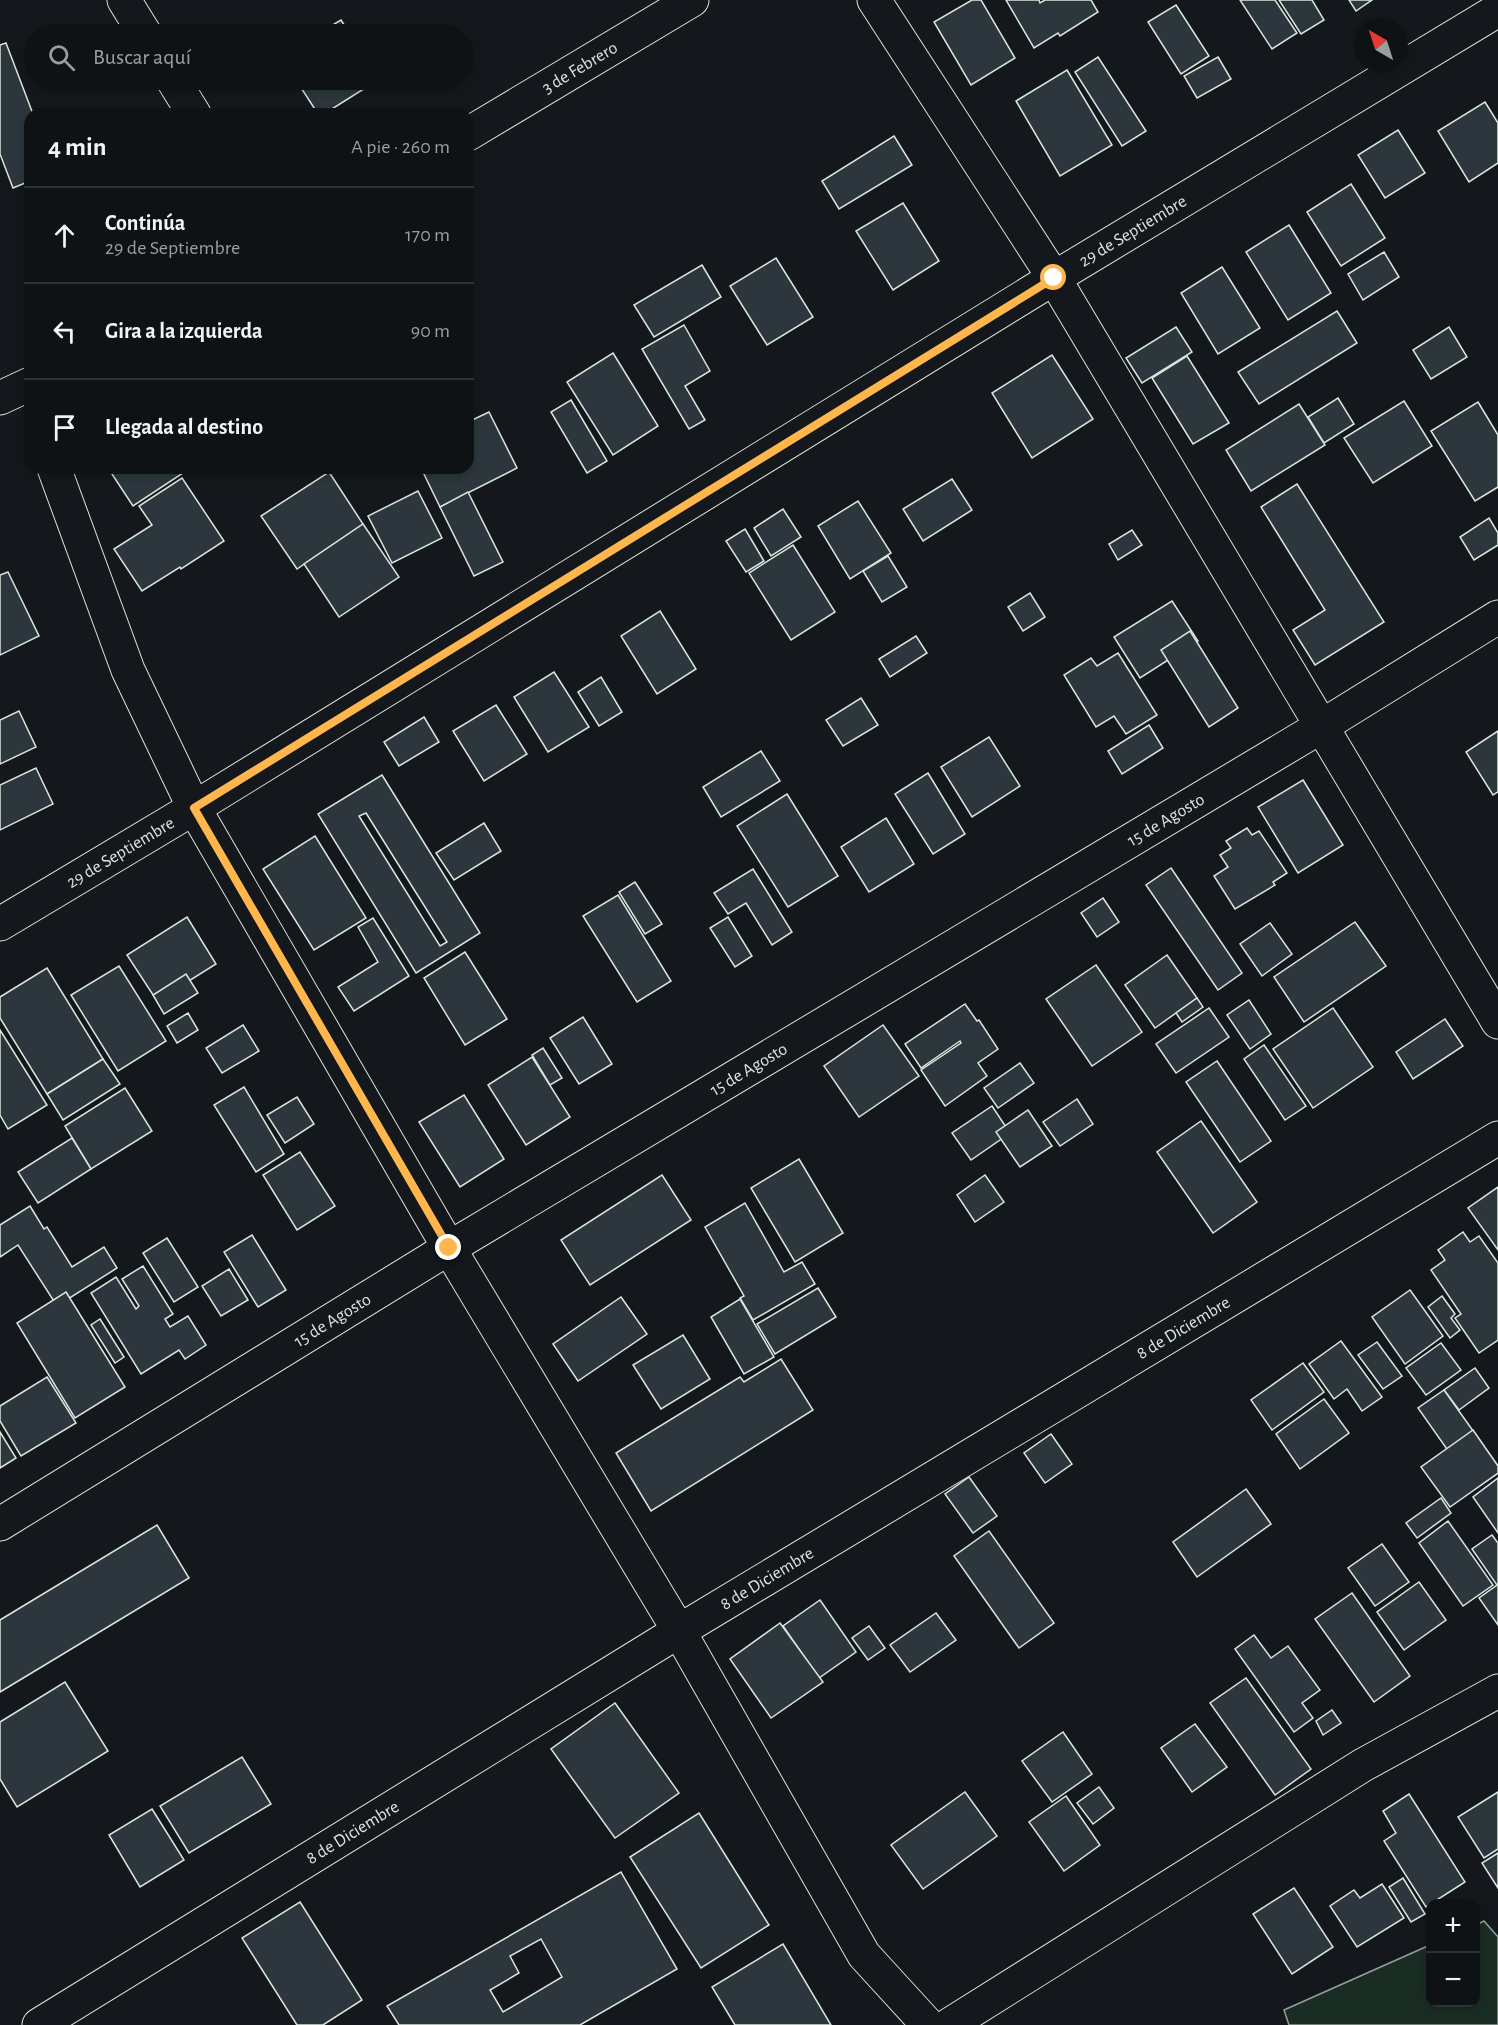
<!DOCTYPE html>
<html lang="es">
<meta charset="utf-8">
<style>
body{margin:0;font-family:"Alegreya Sans",sans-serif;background:#1d2022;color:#f1f3f6}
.controls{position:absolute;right:18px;bottom:18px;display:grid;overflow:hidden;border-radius:12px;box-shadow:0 3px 9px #0003}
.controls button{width:54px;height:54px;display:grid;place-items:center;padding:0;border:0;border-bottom:2px solid #2f3234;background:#0f1215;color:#f1f3f6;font:30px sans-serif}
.compass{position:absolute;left:1354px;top:18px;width:54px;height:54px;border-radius:50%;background:#0f1215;box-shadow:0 3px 9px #0003;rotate:321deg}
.stop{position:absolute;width:18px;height:18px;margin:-14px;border:4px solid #ffb74d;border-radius:50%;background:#fff}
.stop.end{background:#ffb74d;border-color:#fff;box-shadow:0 2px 6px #0008}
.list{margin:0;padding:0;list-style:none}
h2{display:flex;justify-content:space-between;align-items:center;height:78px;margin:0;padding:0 24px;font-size:26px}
h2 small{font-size:20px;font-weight:400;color:#9b9ea0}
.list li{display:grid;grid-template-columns:39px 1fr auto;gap:18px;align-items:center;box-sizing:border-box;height:96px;padding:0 24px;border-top:2px solid #2f3234}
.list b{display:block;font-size:22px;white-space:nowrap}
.list p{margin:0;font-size:20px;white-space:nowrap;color:#9b9ea0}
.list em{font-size:20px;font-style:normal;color:#9b9ea0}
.icon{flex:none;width:33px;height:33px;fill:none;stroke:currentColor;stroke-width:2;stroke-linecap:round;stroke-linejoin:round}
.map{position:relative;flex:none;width:1498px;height:2025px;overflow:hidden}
.search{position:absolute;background:#0f1215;box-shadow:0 3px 9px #0003;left:24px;top:24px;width:450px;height:66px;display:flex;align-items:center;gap:15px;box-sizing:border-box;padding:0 21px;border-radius:33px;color:#9b9ea0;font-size:22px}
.panel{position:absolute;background:#0f1215;box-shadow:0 3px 9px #0003;left:24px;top:108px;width:450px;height:366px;border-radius:18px}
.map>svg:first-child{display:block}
.green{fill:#1a2d24;stroke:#939e99;stroke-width:1.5}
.building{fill:#2c363c;stroke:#d8e6dc;stroke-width:1.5;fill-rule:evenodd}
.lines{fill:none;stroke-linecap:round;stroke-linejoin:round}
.minor-casing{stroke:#d8e6dc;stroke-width:35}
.tertiary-casing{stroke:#d8e6dc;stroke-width:35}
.minor{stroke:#14181c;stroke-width:33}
.tertiary{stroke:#14181c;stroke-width:33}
.route{stroke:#ffb74d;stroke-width:8}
.labels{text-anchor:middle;stroke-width:4.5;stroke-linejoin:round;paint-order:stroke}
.street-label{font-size:18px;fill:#d8e6dc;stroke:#14181c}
</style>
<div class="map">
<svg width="1498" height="2025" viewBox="0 0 1498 2025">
<rect width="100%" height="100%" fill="#14181c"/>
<path class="green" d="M1484,1921l14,16v88h-209l-5,-15 146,-65v57h46v-77z"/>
<g class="building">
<path d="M972,0h9l34,58 -44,27 -37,-63z"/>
<path d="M1006,0h33l1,3 5,-3h46l7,12 -38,24 -2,-3 -24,15z"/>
<path d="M1240,0h35l22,33 -25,16z"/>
<path d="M1279,0h33l12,20 -23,14z"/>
<path d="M1349,0h23l-16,11z"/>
<path d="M1176,5l33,51 -28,18 -33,-52z"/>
<path d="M341,20l9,14h-33z"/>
<path d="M6,43l27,71h-3v67l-17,7 -13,-34v-109z"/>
<path d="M1098,57l48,74 -24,15 -47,-74z"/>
<path d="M1218,57l13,22 -34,19 -13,-22z"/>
<path d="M1067,70l45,75 -52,31 -44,-75z"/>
<path d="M296,80h82l-54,34h-6z"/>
<path d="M1485,102l13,21v40l-29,19 -31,-51z"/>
<path d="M1398,130l27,43 -40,25 -27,-43z"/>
<path d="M894,136l18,29 -73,44 -17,-28z"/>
<path d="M1351,184l34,54 -44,28 -34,-54z"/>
<path d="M903,203l36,58 -46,29 -37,-59z"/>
<path d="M1289,225l42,68 -43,27 -42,-68z"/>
<path d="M1384,252l15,25 -36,23 -15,-26z"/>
<path d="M776,258l37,59 -46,28 -37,-59z"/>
<path d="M702,265l19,32 -67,40 -20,-32z"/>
<path d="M1222,267l38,61 -42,26 -37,-61z"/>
<path d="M1337,311l20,32 -98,61 -21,-32z"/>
<path d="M684,325l26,46 -25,15 20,34 -16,9 -47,-80z"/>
<path d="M1176,327l16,25 -50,31 -16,-25z"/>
<path d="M1449,327l18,30 -36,22 -18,-29z"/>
<path d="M613,353l45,73 -45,29 -46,-73z"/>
<path d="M1052,355l41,64 -61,39 -40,-65z"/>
<path d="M1187,356l42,67 -36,21 -41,-66z"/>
<path d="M1338,398l16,26 -30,19 -16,-26z"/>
<path d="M571,400l36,61 -20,12 -36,-61z"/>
<path d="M1404,401l28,45 -59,37 -29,-45z"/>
<path d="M1478,402l20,33v52l-23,14 -44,-70z"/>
<path d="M1299,404l26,41 -74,46 -25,-41z"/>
<path d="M489,412l28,56 -77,39 -19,-39h47v-46z"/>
<path d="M108,468h72l3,5 -50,33z"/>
<path d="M329,472l34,52 -66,45 -36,-53z"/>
<path d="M182,478l42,63 -43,28 -1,-2 -38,24 -28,-42 38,-24 -13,-19z"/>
<path d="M952,479l20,31 -49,31 -20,-32z"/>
<path d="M1297,484l87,138 -69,43 -22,-35 32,-20 -64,-103z"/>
<path d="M418,491l24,47 -50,25 -24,-47z"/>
<path d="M468,492l35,70 -29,14 -34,-69z"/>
<path d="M858,501l33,52 -41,26 -32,-53z"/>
<path d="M783,509l18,28 -30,19 -17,-28z"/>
<path d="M1489,518l9,15v12l-24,15 -14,-23z"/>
<path d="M363,524l36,53 -60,40 -35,-53z"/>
<path d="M745,529l19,32 -18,11 -20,-31z"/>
<path d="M1132,530l10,15 -24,15 -9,-16z"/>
<path d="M793,545l42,67 -44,28 -42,-67z"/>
<path d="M888,556l19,31 -25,15 -19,-31z"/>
<path d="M8,572l31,64 -39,19v-80z"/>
<path d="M1030,593l15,24 -22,14 -15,-24z"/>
<path d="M1172,601l26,40 -58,37 -26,-41z"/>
<path d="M660,611l36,58 -39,25 -36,-58z"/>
<path d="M1190,631l48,77 -29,19 -48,-77z"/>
<path d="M916,636l11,17 -37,24 -11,-18z"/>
<path d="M1118,653l39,62 -31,19 -12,-18 -18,11 -32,-52 27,-17 6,8z"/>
<path d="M554,672l35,55 -41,25 -34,-55z"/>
<path d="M601,677l21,35 -23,14 -21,-34z"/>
<path d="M861,698l17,27 -35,21 -17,-26z"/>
<path d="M496,705l31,49 -43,27 -31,-50z"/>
<path d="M19,711l17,36 -36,17v-44z"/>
<path d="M424,717l15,25 -40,24 -15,-24z"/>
<path d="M1149,725l14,23 -41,26 -14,-23z"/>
<path d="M1498,731v61l-5,3 -27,-43z"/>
<path d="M989,737l31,49 -48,31 -31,-50z"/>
<path d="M761,751l19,30 -59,36 -18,-30z"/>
<path d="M36,768l17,36 -53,26v-45z"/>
<path d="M928,773l37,61 -32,20 -38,-60z"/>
<path d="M382,775l98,158 -64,40 -98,-159zM366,813l81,129 -7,4 -81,-130z"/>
<path d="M1303,780l40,65 -45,28 -40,-66z"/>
<path d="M787,794l51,82 -50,31 -51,-81z"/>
<path d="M886,818l28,46 -45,28 -28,-45z"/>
<path d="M484,823l17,28 -47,29 -18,-27z"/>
<path d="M1247,828l5,7 7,-4 28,42 -14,9 2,3 -40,24 -21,-33 14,-9 -8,-12 11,-7 -5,-7z"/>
<path d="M315,836l51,82 -52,32 -51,-81z"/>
<path d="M1171,868l71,105 -24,17 -72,-105z"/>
<path d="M753,869l39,63 -20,13 -26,-42 -18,11 -14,-21z"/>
<path d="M635,882l27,42 -17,10 -26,-42z"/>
<path d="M618,895l53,86 -34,21 -54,-86z"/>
<path d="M1103,898l16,24 -22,15 -16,-24z"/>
<path d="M187,917l29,47 -59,37 -30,-46z"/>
<path d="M728,917l24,39 -17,11 -25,-39z"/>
<path d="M373,918l36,58 -55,35 -16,-24 40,-25 -20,-35z"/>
<path d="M1355,922l31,44 -82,56 -30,-45z"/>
<path d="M1270,923l22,31 -30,22 -22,-32z"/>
<path d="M465,952l42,67 -42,26 -41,-67z"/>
<path d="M1167,955l30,43 -42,30 -30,-43z"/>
<path d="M1096,965l46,67 -50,34 -46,-67z"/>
<path d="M119,966l47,75 -48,30 -47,-76z"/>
<path d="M47,968l56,91 -56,35 -47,-76v-21z"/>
<path d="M186,974l12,19 -34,21 -11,-19z"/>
<path d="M1197,998l6,9 -21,15 -6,-9z"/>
<path d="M1249,1000l22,34 -21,15 -23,-34z"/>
<path d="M965,1004l12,17 2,-1 19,29 -20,14 9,13 -42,30 -24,-36 40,-27 -1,-2 -39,27 -16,-24z"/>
<path d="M1209,1008l20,29 -53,36 -20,-29z"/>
<path d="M1333,1008l40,59 -60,41 -40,-59z"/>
<path d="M188,1013l10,17 -21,13 -10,-17z"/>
<path d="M583,1017l29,47 -33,20 -29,-46z"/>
<path d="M1445,1019l18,27 -50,33 -17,-27z"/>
<path d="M243,1025l16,26 -37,22 -16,-25z"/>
<path d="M883,1025l36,51 -60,41 -35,-51z"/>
<path d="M0,1030l47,75 -39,24 -8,-14z"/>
<path d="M1264,1045l42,61 -21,14 -41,-61z"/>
<path d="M543,1048l19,30 -12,7 -18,-30z"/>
<path d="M532,1057l38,60 -44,28 -38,-60z"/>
<path d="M103,1059l17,25 -57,36 -16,-26z"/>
<path d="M1217,1061l54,80 -31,21 -54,-80z"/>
<path d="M1020,1063l14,20 -36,25 -14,-20z"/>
<path d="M244,1087l40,67 -28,18 -42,-67z"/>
<path d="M125,1088l27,43 -61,38 -26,-43z"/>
<path d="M464,1095l40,64 -44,28 -41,-65z"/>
<path d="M297,1097l17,27 -29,19 -18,-28z"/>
<path d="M1077,1099l16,25 -33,22 -17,-24z"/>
<path d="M992,1106l18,27 -39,27 -19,-27z"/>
<path d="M1028,1110l24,36 -32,21 -24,-35z"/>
<path d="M1201,1121l56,81 -44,31 -56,-81z"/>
<path d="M72,1138l19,31 -53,34 -20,-31z"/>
<path d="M300,1152l35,54 -38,24 -34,-55z"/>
<path d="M799,1159l44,74 -48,29 -44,-74z"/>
<path d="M662,1175l29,45 -101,65 -29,-45z"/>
<path d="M985,1175l19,27 -29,20 -18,-27z"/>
<path d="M1498,1187v63l-30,-42z"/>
<path d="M745,1203l39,69 18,-10 13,22 -62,36 -13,-22 4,-2 -39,-69z"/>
<path d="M30,1206l14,23 3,-2 25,40 32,-20 13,21 -60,38 -39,-61 -18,12v-32z"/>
<path d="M1463,1232l7,10 9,-6 19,27v77l-19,13 -24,-35 6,-4 -30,-44 14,-10 -7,-10z"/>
<path d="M252,1235l34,55 -28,17 -34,-55z"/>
<path d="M167,1238l31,49 -24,15 -31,-49z"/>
<path d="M143,1266l30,48 -8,5 5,8 18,-11 18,29 -21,14 -6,-9 -38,24 -50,-81 25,-16 20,32 3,-3 -17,-27z"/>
<path d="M229,1269l19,31 -27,16 -19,-30z"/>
<path d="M818,1288l18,29 -61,37 -18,-30z"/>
<path d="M1410,1290l33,46 -38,28 -33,-47z"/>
<path d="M66,1292l59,95 -50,31 -58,-95z"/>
<path d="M1442,1296l13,18 -4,4 9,12 -10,8 -22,-31z"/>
<path d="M621,1297l26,37 -69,47 -25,-37z"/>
<path d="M740,1299l34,58 -30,17 -33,-57z"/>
<path d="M100,1319l24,38 -9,6 -24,-38z"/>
<path d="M683,1335l27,44 -49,30 -28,-44z"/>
<path d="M1341,1341l41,56 -20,14 -15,-22 -13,10 -25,-35z"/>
<path d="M1377,1342l25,34 -19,13 -25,-34z"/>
<path d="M1441,1343l20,27 -35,25 -20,-27z"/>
<path d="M781,1359l32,51 -162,101 -35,-58 124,-76 4,5z"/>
<path d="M1303,1363l21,29 -52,38 -21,-30z"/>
<path d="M1475,1368l14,20 -30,22 -15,-20z"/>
<path d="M47,1377l29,46 -55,33 -21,-35v-15z"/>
<path d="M1444,1390l54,76v7l-23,16 -57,-81z"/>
<path d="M1324,1399l25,34 -49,36 -24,-35z"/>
<path d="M1473,1430l25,36v7l-48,34 -29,-40z"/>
<path d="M0,1432l16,26 -16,10z"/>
<path d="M1051,1434l21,30 -27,19 -21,-30z"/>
<path d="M969,1477l28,39 -24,17 -28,-39z"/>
<path d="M1498,1478v55l-25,-36z"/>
<path d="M1246,1489l25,35 -74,53 -24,-35z"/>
<path d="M1441,1498l10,15 -34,25 -11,-15z"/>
<path d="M1448,1521l45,64 -30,21 -44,-63z"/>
<path d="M157,1525l32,53 -189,114v-72z"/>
<path d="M989,1531l65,92 -35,25 -65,-92z"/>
<path d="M1492,1535l6,8v82l-19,-27 18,-13 -25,-36z"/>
<path d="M1382,1544l27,38 -34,24 -27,-38z"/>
<path d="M1419,1582l27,38 -42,30 -27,-38z"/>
<path d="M1352,1593l58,83 -36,26 -59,-83z"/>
<path d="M820,1600l36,52 -37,26 -36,-52z"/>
<path d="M936,1613l20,27 -46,32 -20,-27z"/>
<path d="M780,1623l43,59 -52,36 -41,-59z"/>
<path d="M869,1626l16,22 -17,12 -16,-22z"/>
<path d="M1254,1635l17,23 17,-12 32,44 -18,13 11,15 -19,14 -59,-83z"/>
<path d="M1246,1678l65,91 -36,26 -65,-92z"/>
<path d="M65,1682l43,69 -91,56 -17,-28v-57z"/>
<path d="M615,1703l64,90 -64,45 -64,-89z"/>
<path d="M1332,1710l9,13 -18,12 -7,-14z"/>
<path d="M1195,1724l32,43 -35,25 -31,-44z"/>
<path d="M1063,1732l29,42 -40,28 -30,-41z"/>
<path d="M242,1757l29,47 -82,49 -29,-47z"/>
<path d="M1099,1787l15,21 -21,16 -16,-21z"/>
<path d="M965,1792l32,44 -74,53 -32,-44z"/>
<path d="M1498,1792v57l-14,9 -26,-41z"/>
<path d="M1409,1794l56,88 -39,25 -42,-66 12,-8 -13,-22z"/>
<path d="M1066,1796l34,49 -36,26 -35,-49z"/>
<path d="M152,1809l32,51 -44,27 -31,-52z"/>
<path d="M699,1813l70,112 -68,43 -71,-111z"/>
<path d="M1498,1853v35l-16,-25z"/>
<path d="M621,1872l56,97 -97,56h-181l-12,-19zM541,1939l21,38 -59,35 -13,-22 29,-17 -9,-17z"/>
<path d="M1403,1878l22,36 -14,8 -22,-35z"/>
<path d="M1382,1884l22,34 -47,29 -27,-41 24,-16 6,8z"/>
<path d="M1294,1888l39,59 -41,27 -39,-60z"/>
<path d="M300,1902l62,98 -39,25h-26l-55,-87z"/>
<path d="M783,1944l48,81h-96l-23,-38z"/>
</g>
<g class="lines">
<g class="minor-casing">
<g id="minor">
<path d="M124,0l21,34"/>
<path d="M874,0l180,278 444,744"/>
<path d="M173,80l21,34"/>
<path id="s1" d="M468,134l224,-134"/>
<path d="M0,398l30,-14"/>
<path d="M54,468l74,202 66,138 255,440 230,383 185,324 64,70"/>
<path id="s2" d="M0,924l194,-116 860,-530 444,-268"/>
<path id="s3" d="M0,1524l449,-276 873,-522 176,-109"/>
<path d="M949,2025l414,-260 135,-74"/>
</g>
</g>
<g class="tertiary-casing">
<g id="tertiary">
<path id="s4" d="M39,2025l640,-394 819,-493"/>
</g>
</g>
<use href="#minor" class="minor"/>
<use href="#tertiary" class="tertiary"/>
</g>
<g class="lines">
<path class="route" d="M449,1248l-255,-440 860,-530"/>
</g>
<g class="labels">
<g class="street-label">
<text dy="6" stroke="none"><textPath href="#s1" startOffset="130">3 de Febrero</textPath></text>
<text dy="6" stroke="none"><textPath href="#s2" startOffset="1328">29 de Septiembre</textPath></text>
<text dy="6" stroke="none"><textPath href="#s3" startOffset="1362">15 de Agosto</textPath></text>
<text dy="6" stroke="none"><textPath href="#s2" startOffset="140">29 de Septiembre</textPath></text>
<text dy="6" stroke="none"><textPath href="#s3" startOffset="876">15 de Agosto</textPath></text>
<text dy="6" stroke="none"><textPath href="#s3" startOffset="390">15 de Agosto</textPath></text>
<text dy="6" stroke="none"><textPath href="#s4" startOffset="1340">8 de Diciembre</textPath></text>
<text dy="6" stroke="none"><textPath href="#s4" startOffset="854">8 de Diciembre</textPath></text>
<text dy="6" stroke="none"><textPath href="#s4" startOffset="368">8 de Diciembre</textPath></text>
</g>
</g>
</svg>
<div class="controls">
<button>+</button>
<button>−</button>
</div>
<svg class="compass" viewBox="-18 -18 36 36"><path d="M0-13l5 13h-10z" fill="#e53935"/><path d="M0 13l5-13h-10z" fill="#9b9ea0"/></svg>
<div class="stop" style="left:1054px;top:278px"></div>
<div class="stop end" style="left:449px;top:1248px"></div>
<div class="search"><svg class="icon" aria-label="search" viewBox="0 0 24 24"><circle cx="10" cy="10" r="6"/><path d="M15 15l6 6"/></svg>Buscar aquí</div>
<section class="panel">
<h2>4 min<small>A pie · 260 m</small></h2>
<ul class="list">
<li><svg class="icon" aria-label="ahead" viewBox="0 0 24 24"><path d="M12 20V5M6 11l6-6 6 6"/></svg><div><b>Continúa</b><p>29 de Septiembre</p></div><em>170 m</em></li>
<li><svg class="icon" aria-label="left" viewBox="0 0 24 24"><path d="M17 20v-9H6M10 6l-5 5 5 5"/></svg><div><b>Gira a la izquierda</b></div><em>90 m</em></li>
<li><svg class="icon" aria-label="arrive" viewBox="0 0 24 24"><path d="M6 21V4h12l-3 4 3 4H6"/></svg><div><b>Llegada al destino</b></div></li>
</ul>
</section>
</div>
